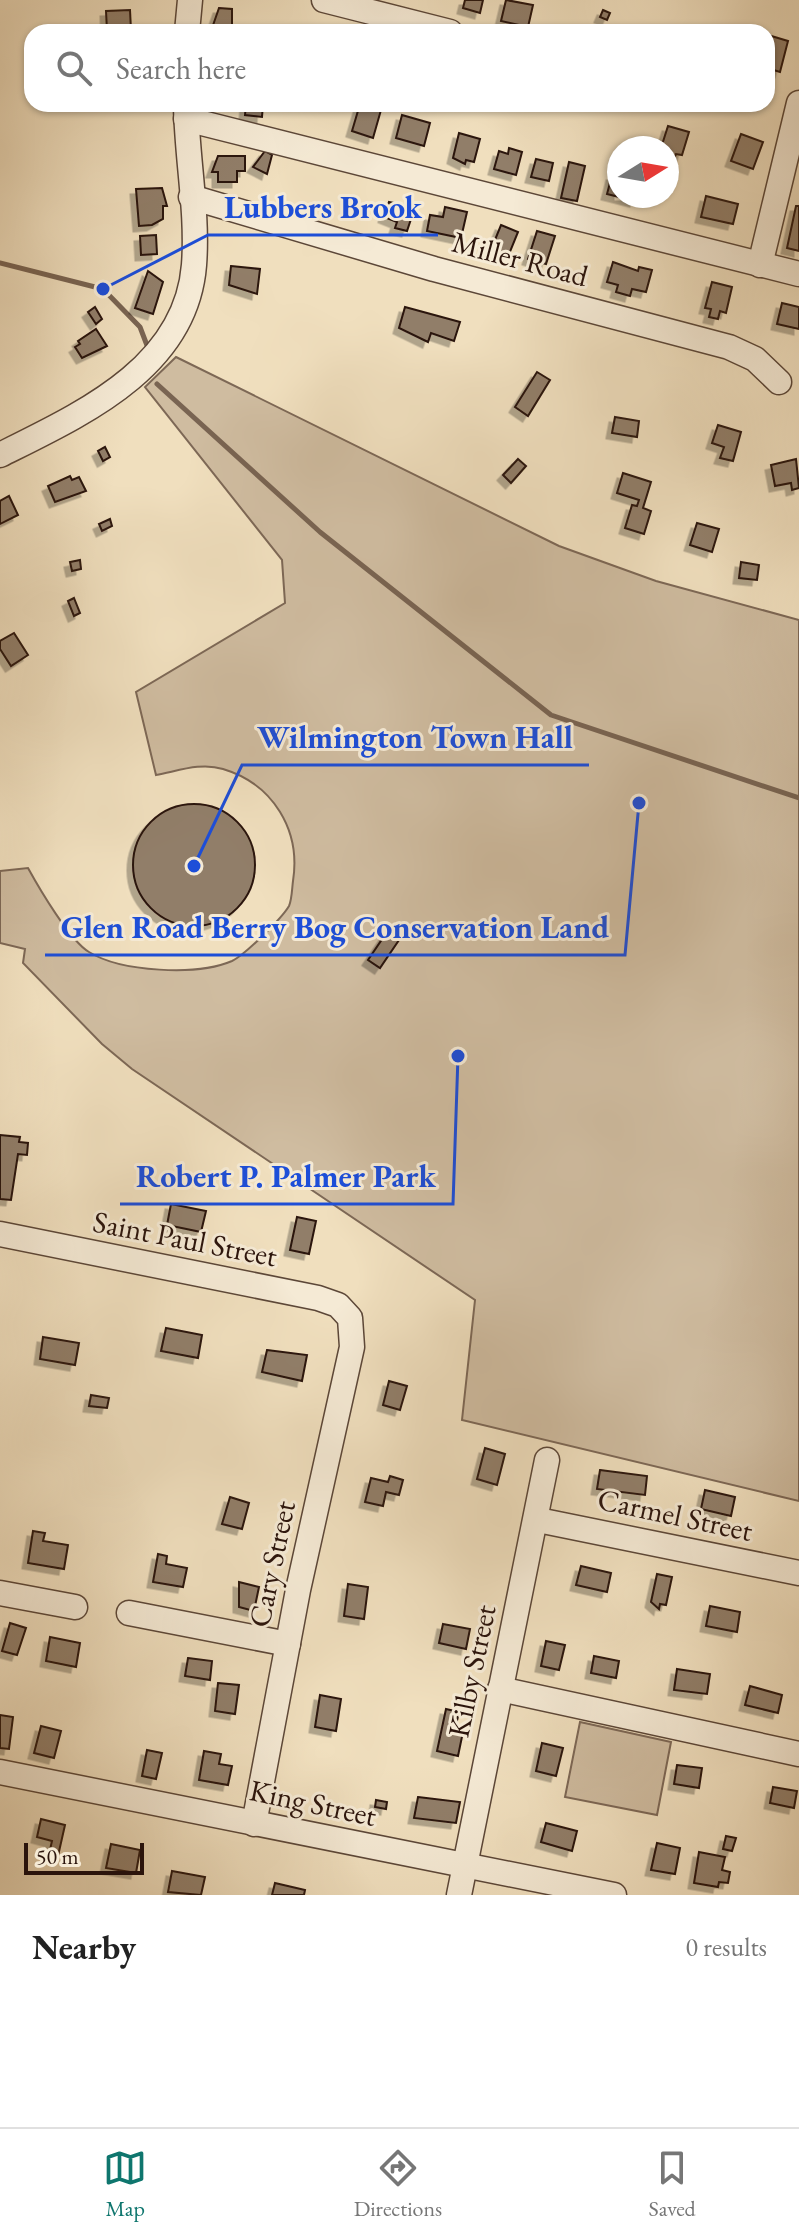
<!DOCTYPE html>
<style>
body{margin:0;font-family:"EB Garamond",serif;background:#f6f6f6;color:#222}
.compass{position:absolute;left:607px;top:136px;width:72px;height:72px;border-radius:50%;background:#fff;box-shadow:0 2px 6px #0004;rotate:79deg}
.scale{position:absolute;left:24px;bottom:20px;width:120px;box-sizing:border-box;padding-left:8px;border:4px solid #2b140c;border-top:0;font-size:22px;line-height:28px;white-space:nowrap;color:#2b140c;-webkit-text-stroke:6px #f5ead5;paint-order:stroke}
.list{margin:0;padding:0;list-style:none}
h2{display:flex;justify-content:space-between;align-items:center;height:104px;margin:0;padding:0 32px;font-size:34px}
h2 small{font-size:26px;font-weight:400;color:#767676}
.icon{flex:none;width:44px;height:44px;fill:none;stroke:currentColor;stroke-width:2;stroke-linecap:round;stroke-linejoin:round}
.map{position:relative;flex:none;width:799px;height:1895px;overflow:hidden}
.search{position:absolute;background:#fff;box-shadow:0 2px 6px #0004;left:24px;right:24px;top:24px;height:88px;display:flex;align-items:center;gap:20px;box-sizing:border-box;padding:0 28px;border-radius:24px;color:#767676;font-size:30px}
.sheet{height:232px;background:#fff}
nav{display:flex;justify-content:space-around;align-items:center;box-sizing:border-box;height:112px;border-top:2px solid #e0e0e0;background:#fff;font-size:22px;color:#767676}
nav a{display:grid;justify-items:center;gap:4px}
nav .on{color:#0f766e}
.map>svg:first-child{display:block}
.green{fill:#cfbca0;stroke:#7d6856;stroke-width:2}
.lines{fill:none;stroke-linecap:round;stroke-linejoin:round}
.stream{stroke:#796452;stroke-width:5}
.building{fill:#917e69;stroke:#2b140c;stroke-width:2;filter:url(#shadow)}
.minor-casing{stroke:#5c4738;stroke-width:27}
.minor{stroke:#f5ead5;stroke-width:24}
.labels{text-anchor:middle;stroke-width:6;stroke-linejoin:round;paint-order:stroke}
.street-label{font-size:30px;fill:#2b140c;stroke:#f5ead5}
.leader{fill:none;stroke:#1d4ed8;stroke-width:3}
.callout-dot{fill:#1d4ed8;stroke:#f5ead5;stroke-width:3}
.callout-label{font-size:32px;text-anchor:middle;font-weight:bold;fill:#1d4ed8;stroke:#f5ead5;stroke-width:6;stroke-linejoin:round;paint-order:stroke}
</style>
<div class="map">
<svg width="799" height="1895" viewBox="0 0 799 1895">
<defs>
<filter id="shadow"><feDropShadow dx="-5.5" dy="5.5" stdDeviation="0" flood-color="#0004"/></filter>
</defs>
<rect width="100%" height="100%" fill="#f0dfbe"/>
<filter id="stains"><feTurbulence type="fractalNoise" baseFrequency=".0025" numOctaves="4"/><feColorMatrix values="0 0 0 0 .2 0 0 0 0 .09 0 0 0 0 .02 0 0 0 .5 -.17"/></filter>
<radialGradient id="worn" r=".72"><stop offset=".6" stop-color="#630" stop-opacity="0"/><stop offset="1" stop-color="#630" stop-opacity=".3"/></radialGradient>
<g class="green">
<path d="M176,357l383,189 97,35 143,39v881l-337,-81 13,-120 -343,-231 -30,-25 -79,-81 2,-14 -25,-6v-72l28,-3c11,20 42,73 61,84 32,20 108,24 143,9 13,-6 50,-43 57,-55 3,-7 3,-18 4,-25 8,-51 -20,-97 -70,-112 -22,-7 -45,2 -67,6l-20,-83 149,-89 -3,-43 -137,-173z"/>
<path d="M580,1722l91,20 -14,73 -92,-18z"/>
</g>
<g class="lines">
<g class="stream">
<path d="M0,263l103,26 37,38 8,21"/>
<path d="M157,384l163,148 231,183 248,83"/>
</g>
</g>
<g class="building">
<path d="M465,0h18l-3,13 -17,-5z"/>
<path d="M506,0l27,5 -5,22 -27,-6z"/>
<path d="M219,8l13,1v22l6,1 -27,-1z"/>
<path d="M130,10l1,20 -24,1 -1,-20z"/>
<path d="M603,10l7,3 -3,7 -7,-3z"/>
<path d="M609,26l19,6h-21z"/>
<path d="M768,35l20,6 -8,31 -13,-4z"/>
<path d="M246,104h17l-1,13 -17,-2z"/>
<path d="M360,104l21,6 -8,28 -21,-7z"/>
<path d="M402,115l28,8 -6,23 -28,-8z"/>
<path d="M668,126l21,6 -7,23 -6,-1 -3,8 -6,-2v-12h-6z"/>
<path d="M459,133l21,6 -6,23 -8,-2 -1,4 -12,-6z"/>
<path d="M741,134l22,8 -10,27 -22,-8z"/>
<path d="M509,148l13,4 -6,23 -22,-6 5,-18 9,3z"/>
<path d="M265,151l7,4 -5,19 -14,-7z"/>
<path d="M218,156h27v15h-8v11h-19v-10h-6z"/>
<path d="M536,159l17,4 -4,18 -18,-4z"/>
<path d="M569,162l16,4 -8,35 -16,-3z"/>
<path d="M612,175l7,2v19h17l-1,5 -28,-7z"/>
<path d="M162,188l5,18h-4v13l-11,6 -13,1 -3,-37z"/>
<path d="M706,196l32,8 -5,20 -32,-7z"/>
<path d="M389,202l26,5 -8,24 -12,-3 2,-6 -13,-5z"/>
<path d="M796,206h3v45l-12,-3z"/>
<path d="M445,207l22,5 -6,26 -34,-7 3,-16 13,2z"/>
<path d="M501,225l17,7 -11,27 -17,-7z"/>
<path d="M537,231l18,5 -9,28 -18,-5z"/>
<path d="M156,235l1,19 -16,1 -1,-19z"/>
<path d="M613,262l25,9 1,-4 13,3 -6,22 -14,-3 -2,7 -14,-4 2,-7 -11,-3z"/>
<path d="M231,266l29,3 -3,25 -28,-9z"/>
<path d="M148,271l15,11 -10,32 -18,-6z"/>
<path d="M712,282l20,5 -6,26 -6,-2 -2,8 -9,-2 2,-8 -6,-1z"/>
<path d="M782,303l17,4v22l-22,-5z"/>
<path d="M95,307l7,12 -6,5 -8,-12z"/>
<path d="M405,307l55,15 -6,19 -23,-8 -3,9 -29,-14z"/>
<path d="M96,329l11,17 -25,12 -7,-11 5,-3 -2,-3z"/>
<path d="M537,372l13,8 -22,36 -13,-9z"/>
<path d="M615,417l24,4 -2,16 -25,-4z"/>
<path d="M718,425l23,7 -8,29 -13,-3 4,-11 -12,-4z"/>
<path d="M105,447l5,10 -7,4 -5,-10z"/>
<path d="M518,459l8,7 -15,17 -8,-8z"/>
<path d="M796,459l3,29 -7,2 -1,-7 -16,3 -4,-21z"/>
<path d="M623,473l28,9 -8,26 8,3 -7,23 -19,-6 7,-23 5,1 2,-6 -22,-7z"/>
<path d="M70,476l2,4 7,-3 7,14 -31,11 -7,-16z"/>
<path d="M9,496l9,19 -18,9v-23z"/>
<path d="M110,519l2,7 -10,5 -3,-7z"/>
<path d="M697,523l22,6 -7,23 -22,-7z"/>
<path d="M80,560l1,9 -9,2 -2,-9z"/>
<path d="M741,562l18,3 -2,15 -18,-2z"/>
<path d="M74,598l6,15 -6,3 -6,-15z"/>
<path d="M14,633l14,22 -17,11 -11,-17v-8z"/>
<circle cx="194" cy="865" r="61"/>
<path d="M387,932l12,8 -19,28 -12,-8z"/>
<path d="M0,1135l20,2 -1,5 9,1 -1,12 -9,-1 -7,46 -11,-1z"/>
<path d="M171,1204l35,7 -5,21 -34,-7z"/>
<path d="M297,1217l19,4 -7,33 -19,-4z"/>
<path d="M166,1328l36,7 -4,23 -37,-7z"/>
<path d="M43,1337l36,6 -4,22 -35,-6z"/>
<path d="M267,1350l40,5 -5,26 -40,-9z"/>
<path d="M389,1381l18,5 -7,24 -17,-5z"/>
<path d="M91,1395l18,3 -2,10 -18,-2z"/>
<path d="M485,1448l20,6 -8,31 -20,-6z"/>
<path d="M600,1470l47,6 -2,19 -48,-6z"/>
<path d="M390,1476l13,4 -4,15 -13,-3 -3,14 -18,-4 6,-24 17,4z"/>
<path d="M705,1490l30,7 -4,19 -30,-7z"/>
<path d="M230,1497l19,6 -7,26 -20,-5z"/>
<path d="M33,1531l12,2 -2,8 25,4 -4,24 -36,-6z"/>
<path d="M158,1554l9,2 -1,8 21,4 -4,19 -30,-5z"/>
<path d="M581,1566l30,7 -4,19 -31,-7z"/>
<path d="M657,1574l15,3 -6,28 -6,-1 -1,5 -8,-7z"/>
<path d="M239,1582l20,5 -5,24 -15,-4z"/>
<path d="M348,1584l20,3 -4,32 -20,-3z"/>
<path d="M710,1606l30,6 -3,20 -31,-6z"/>
<path d="M10,1623l16,5 -9,27 -15,-4z"/>
<path d="M443,1624l27,5 -4,20 -27,-6z"/>
<path d="M50,1637l30,6 -4,24 -30,-6z"/>
<path d="M546,1641l19,4 -6,25 -18,-4z"/>
<path d="M594,1656l25,5 -3,17 -25,-5z"/>
<path d="M188,1658l24,3 -2,19 -25,-4z"/>
<path d="M677,1669l33,5 -3,20 -33,-4z"/>
<path d="M218,1683l21,2 -4,29 -20,-3z"/>
<path d="M750,1686l32,9 -4,18 -33,-8z"/>
<path d="M320,1695l21,4 -5,32 -21,-4z"/>
<path d="M446,1709l13,3 -3,13 8,2 -6,29 -21,-5z"/>
<path d="M0,1715l13,2 -4,32 -9,-1z"/>
<path d="M41,1726l20,5 -7,27 -20,-5z"/>
<path d="M542,1743l21,5 -7,28 -20,-5z"/>
<path d="M147,1750l15,3 -6,26 -14,-3z"/>
<path d="M204,1751l17,3 -2,10 13,2 -4,19 -29,-5z"/>
<path d="M677,1765l25,3 -3,20 -25,-4z"/>
<path d="M773,1787l24,4 -3,17 -24,-5z"/>
<path d="M418,1797l42,5 -4,21 -42,-5z"/>
<path d="M376,1800l11,2 -1,7 -11,-2z"/>
<path d="M41,1819l24,6 -7,31 -9,-2 3,-13 -15,-4z"/>
<path d="M546,1823l31,8 -5,20 -31,-9z"/>
<path d="M726,1836l10,2 -4,13 -9,-2z"/>
<path d="M657,1843l23,5 -5,26 -24,-4z"/>
<path d="M111,1844l29,6 -4,23 -30,-5z"/>
<path d="M699,1852l26,5 -3,13 8,2 -2,11 -9,-1 -1,5 -24,-4z"/>
<path d="M172,1871l33,6 -4,18 -33,-3z"/>
<path d="M275,1883l30,7 -1,5h-32z"/>
</g>
<g class="lines">
<g class="minor-casing">
<g id="minor">
<path d="M324,0l126,32"/>
<path d="M187,32l3,-32"/>
<path d="M186,119l613,155"/>
<path d="M191,197l243,72 295,78 26,12 24,23"/>
<path d="M760,265l39,-162"/>
<path d="M0,455c82,-41 186,-87 194,-190 4,-52 -7,-106 -8,-159"/>
<path d="M0,1234l318,64 20,7 12,13 2,29 -54,243 -44,234"/>
<path d="M538,1520l261,53"/>
<path d="M0,1593l75,14"/>
<path d="M129,1613l159,31"/>
<path d="M500,1689l299,65"/>
<path d="M0,1772l614,123"/>
<path d="M459,1895l88,-435"/>
</g>
</g>
<use href="#minor" class="minor"/>
</g>
<g class="labels">
<g class="street-label">
<text transform="translate(520 259) rotate(15)" y="10">Miller Road</text>
<text transform="translate(185 1239) rotate(11)" y="10">Saint Paul Street</text>
<text transform="translate(675 1515) rotate(12)" y="10">Carmel Street</text>
<text transform="translate(272 1564) rotate(-78)" y="10">Cary Street</text>
<text transform="translate(472 1671) rotate(-78)" y="10">Kilby Street</text>
<text transform="translate(313 1803) rotate(12)" y="10">King Street</text>
</g>
</g>
<path class="leader" d="M103 289L208 235H438M194 866L242 765H589M639 803L625 955H45M458 1056L453 1204H120"/>
<g class="callout-dot">
<circle cx="103" cy="289" r="8"/>
<circle cx="194" cy="866" r="8"/>
<circle cx="639" cy="803" r="8"/>
<circle cx="458" cy="1056" r="8"/>
</g>
<g class="callout-label">
<text x="323" y="218">Lubbers Brook</text>
<text x="415" y="748">Wilmington Town Hall</text>
<text x="335" y="938">Glen Road Berry Bog Conservation Land</text>
<text x="286" y="1187">Robert P. Palmer Park</text>
</g>
<rect width="100%" height="100%" filter="url(#stains)"/>
<rect width="100%" height="100%" fill="url(#worn)"/>
</svg>
<svg class="compass" viewBox="-18 -18 36 36"><path d="M0-13l5 13h-10z" fill="#e53935"/><path d="M0 13l5-13h-10z" fill="#767676"/></svg>
<div class="scale">50 m</div>
<div class="search"><svg class="icon" aria-label="search" viewBox="0 0 24 24"><circle cx="10" cy="10" r="6"/><path d="M15 15l6 6"/></svg>Search here</div>
</div>
<section class="sheet">
<h2>Nearby<small>0 results</small></h2>
<ul class="list">
</ul>
</section>
<nav>
<a class="on"><svg class="icon" aria-label="map" viewBox="0 0 24 24"><path d="M3 6l6-2 6 2 6-2v14l-6 2-6-2-6 2zM9 4v14M15 6v14"/></svg>Map</a>
<a><svg class="icon" aria-label="directions" viewBox="0 0 24 24"><path d="M12 3l9 9-9 9-9-9zM9 14v-3h6M13 9l2 2-2 2"/></svg>Directions</a>
<a><svg class="icon" aria-label="saved" viewBox="0 0 24 24"><path d="M7 4h10v16l-5-4-5 4z"/></svg>Saved</a>
</nav>
